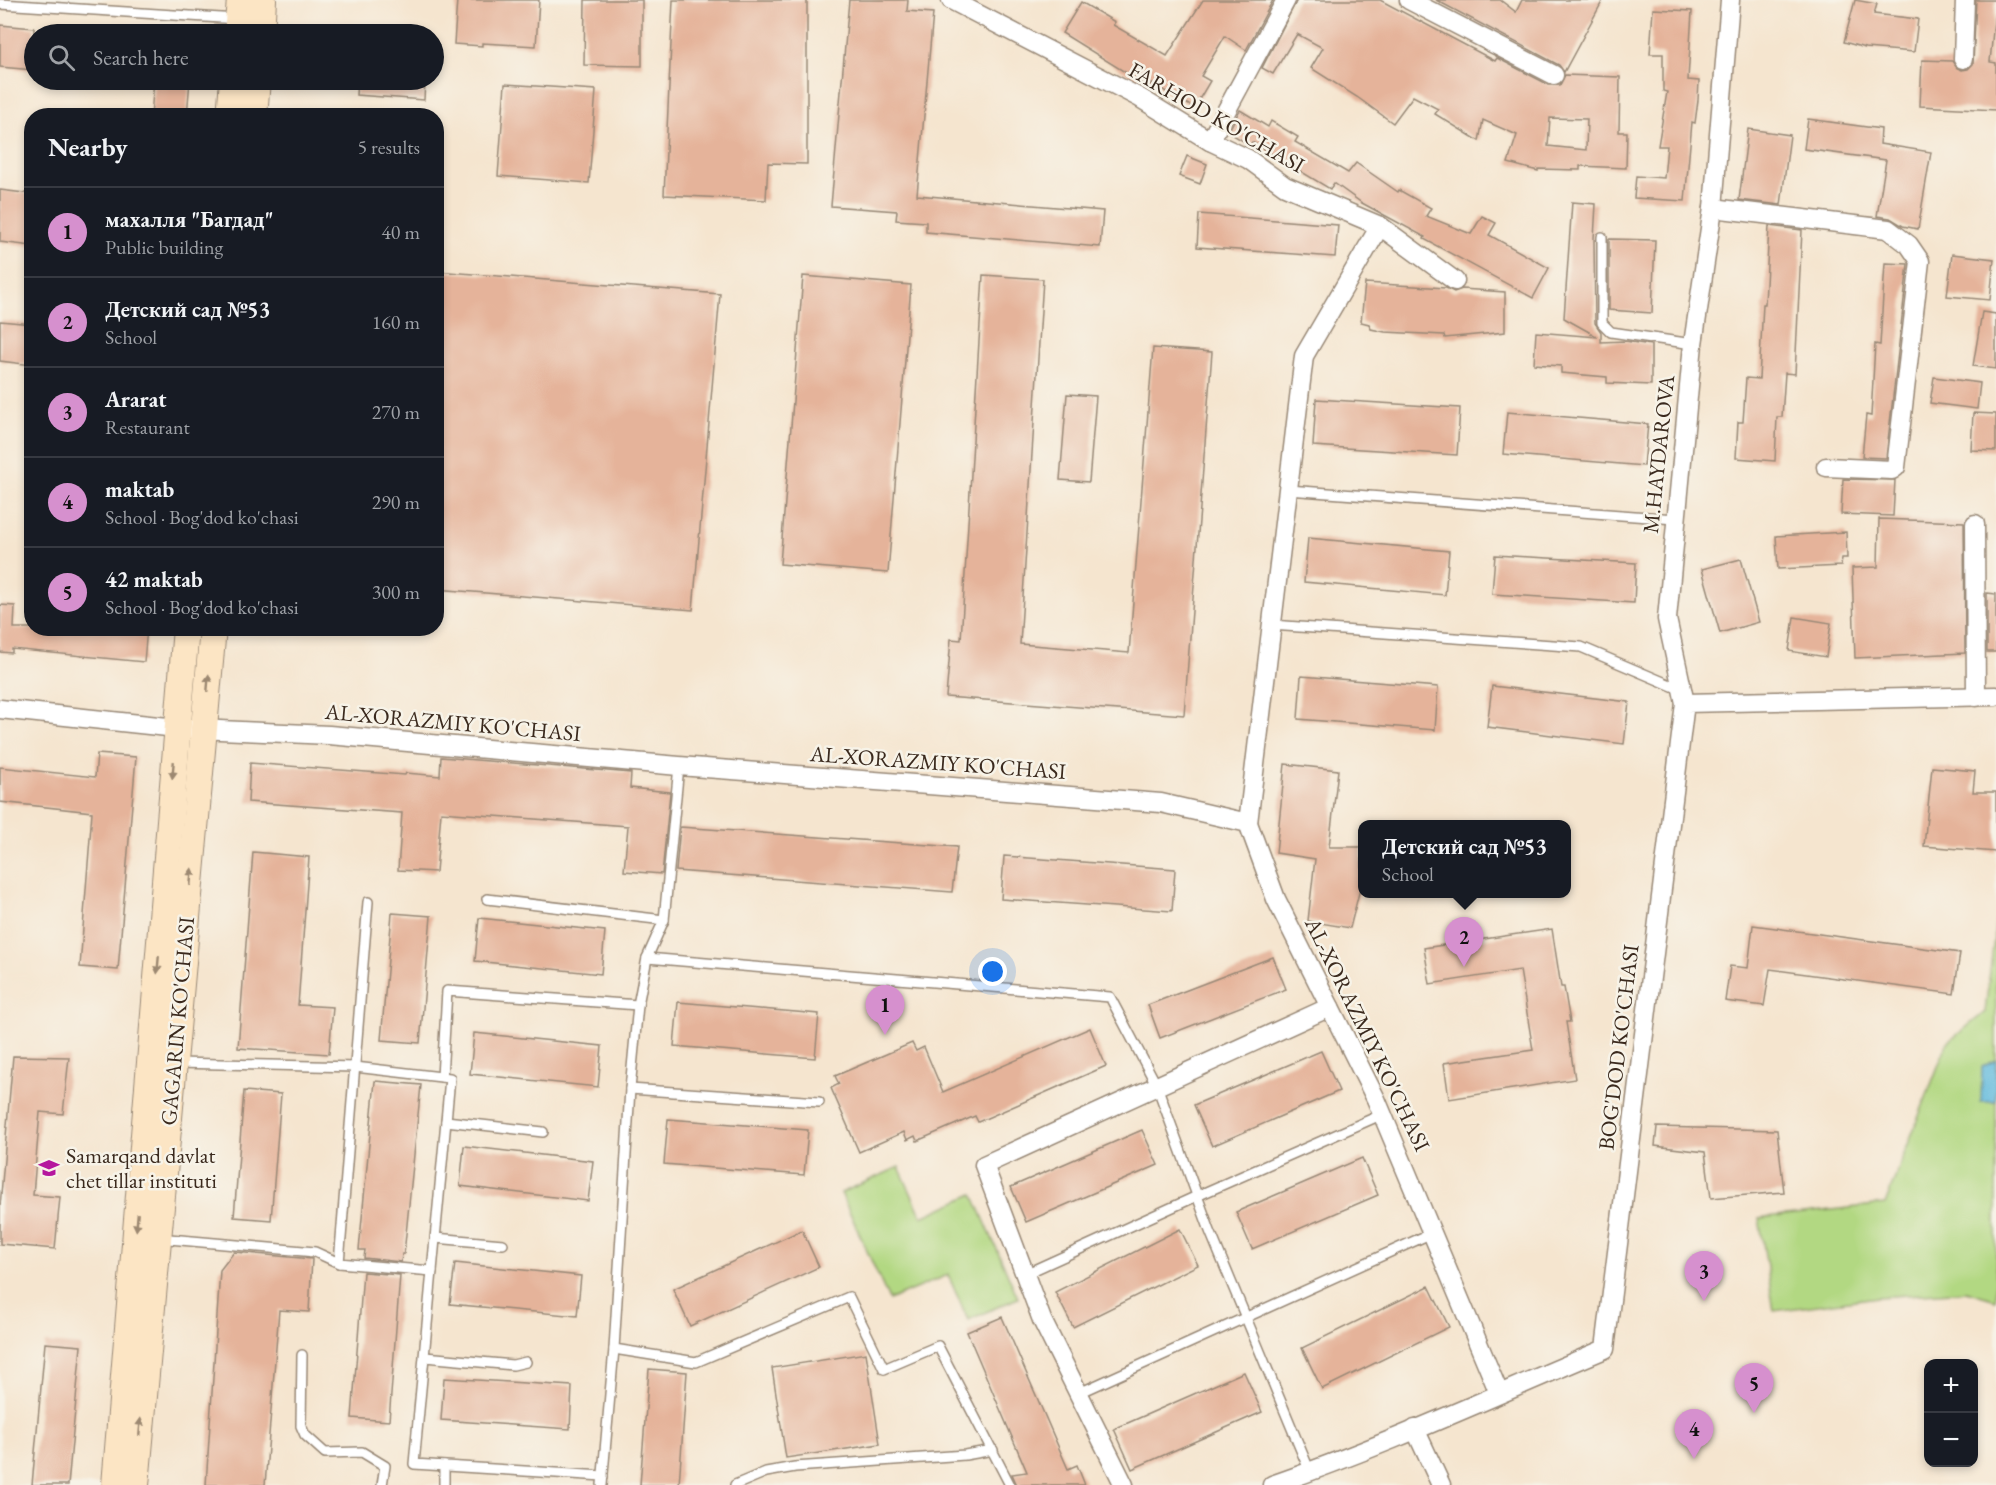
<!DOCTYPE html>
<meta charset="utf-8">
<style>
body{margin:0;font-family:"EB Garamond",serif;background:#20242c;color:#f1f3f6}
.controls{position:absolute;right:18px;bottom:18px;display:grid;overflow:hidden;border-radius:12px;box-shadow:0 3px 9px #0003}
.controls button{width:54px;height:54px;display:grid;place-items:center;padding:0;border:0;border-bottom:2px solid #363941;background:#171b24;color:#f1f3f6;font:30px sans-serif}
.you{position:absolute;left:993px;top:972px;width:21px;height:21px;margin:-15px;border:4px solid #fff;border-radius:50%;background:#1a73e8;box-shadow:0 0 0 9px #1a73e833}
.badge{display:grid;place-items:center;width:39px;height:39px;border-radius:50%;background:#d690ce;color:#111;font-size:20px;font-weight:700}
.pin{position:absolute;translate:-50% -50px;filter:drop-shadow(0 2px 3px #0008)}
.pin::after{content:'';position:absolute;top:32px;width:21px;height:18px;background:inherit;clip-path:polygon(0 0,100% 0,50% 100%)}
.popup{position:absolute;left:1358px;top:820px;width:213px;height:78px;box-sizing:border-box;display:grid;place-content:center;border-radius:12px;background:#171b24;filter:drop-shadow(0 2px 4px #0005);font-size:20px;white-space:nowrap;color:#9ea1a6}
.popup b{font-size:22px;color:#f1f3f6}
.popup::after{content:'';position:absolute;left:50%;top:100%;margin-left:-12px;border:12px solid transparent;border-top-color:#171b24}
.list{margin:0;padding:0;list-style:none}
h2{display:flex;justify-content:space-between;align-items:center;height:78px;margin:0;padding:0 24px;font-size:26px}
h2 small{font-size:20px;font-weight:400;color:#9ea1a6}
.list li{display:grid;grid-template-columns:39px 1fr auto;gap:18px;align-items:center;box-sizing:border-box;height:90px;padding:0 24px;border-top:2px solid #363941}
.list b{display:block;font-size:22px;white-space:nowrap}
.list p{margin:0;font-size:20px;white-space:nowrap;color:#9ea1a6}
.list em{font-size:20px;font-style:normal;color:#9ea1a6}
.icon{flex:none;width:33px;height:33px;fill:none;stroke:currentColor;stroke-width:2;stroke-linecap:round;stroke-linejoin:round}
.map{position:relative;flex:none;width:1996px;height:1485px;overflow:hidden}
.search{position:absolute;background:#171b24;box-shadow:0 3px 9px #0003;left:24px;top:24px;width:420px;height:66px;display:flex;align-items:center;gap:15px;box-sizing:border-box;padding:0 21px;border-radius:33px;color:#9ea1a6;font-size:22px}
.panel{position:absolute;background:#171b24;box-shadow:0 3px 9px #0003;left:24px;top:108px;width:420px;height:528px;border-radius:24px}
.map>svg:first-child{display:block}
.green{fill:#b2d882;stroke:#768150;stroke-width:1.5}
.water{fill:#60badd;stroke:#4e727e;stroke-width:1.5}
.building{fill:#e5b39a;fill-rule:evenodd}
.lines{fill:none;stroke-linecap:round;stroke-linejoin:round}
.service-casing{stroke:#988876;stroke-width:12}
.minor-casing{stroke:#988876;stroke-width:21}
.secondary-casing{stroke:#988876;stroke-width:28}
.service{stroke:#fff;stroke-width:9}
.minor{stroke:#fff;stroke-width:18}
.secondary{stroke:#fce5c4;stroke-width:26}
.oneway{fill:#9c8871}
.labels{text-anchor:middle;stroke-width:5;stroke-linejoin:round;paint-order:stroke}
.street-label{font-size:22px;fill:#3b2a1e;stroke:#f7f3e8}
.poi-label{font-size:22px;fill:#3b2a1e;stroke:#f7f3e8;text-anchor:start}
</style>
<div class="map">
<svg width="1996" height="1485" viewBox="0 0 1996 1485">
<rect width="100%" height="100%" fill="#f7f3e8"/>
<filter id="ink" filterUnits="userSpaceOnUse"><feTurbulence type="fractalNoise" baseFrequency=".0167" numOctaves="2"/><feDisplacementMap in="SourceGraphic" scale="12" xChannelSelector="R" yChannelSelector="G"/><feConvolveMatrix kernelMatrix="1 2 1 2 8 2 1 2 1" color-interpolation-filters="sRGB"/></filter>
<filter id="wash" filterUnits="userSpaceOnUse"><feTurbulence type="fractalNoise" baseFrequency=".008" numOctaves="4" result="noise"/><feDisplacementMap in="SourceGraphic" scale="24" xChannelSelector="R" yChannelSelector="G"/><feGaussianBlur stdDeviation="1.35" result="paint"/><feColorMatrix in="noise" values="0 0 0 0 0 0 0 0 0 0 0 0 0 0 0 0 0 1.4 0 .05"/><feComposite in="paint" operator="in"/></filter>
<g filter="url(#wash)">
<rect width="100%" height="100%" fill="#f5e5cf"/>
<g class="green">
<path d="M1996,921v379l-30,-9 -88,6 -104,14 -15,-93 126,-14 62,-161 38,-31z"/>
<path d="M899,1167l23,50 51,-23 45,104 -50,22 -20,-45 -59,25 -48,-107z"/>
</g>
<path class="water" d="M1996,1060v42h-15l1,-35z"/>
<g id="blocks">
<g class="building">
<path d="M457,0h82l-3,46 -54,-3v3l-28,-2z"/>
<path d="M585,0h57v66l-58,-1z"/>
<path d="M673,0h134v164l-39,-1 -2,37 -102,-5z"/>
<path d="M849,0h59l-1,11 26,2 -16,182 186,16 -3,36 -174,-15v-10l-30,-2 1,-9 -66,-5z"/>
<path d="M1203,0h70l-27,50 -21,-14 -24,40 9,5 -16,27 -43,-25 -2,4 -87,-54 19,-31 34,20 -2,3 54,31z"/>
<path d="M1297,0h83l115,61 2,-3 52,27h11l5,-10 55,2 -1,55h8l-1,36 -46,-2v4l-42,-1v2l-30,-8 9,-28 -34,-15 -4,21 -44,-27 3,-5 -25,-13 -20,27 -36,-26 -46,-29 12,-20 -26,-14 -24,40 -11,-6zM1550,118l37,1 -1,31 -38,-4z"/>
<path d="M1436,0h64l16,12 6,-12h81l-39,72 -5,-7z"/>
<path d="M1855,0l22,4 -3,10 44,5 -4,33 -49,-4 -21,-6z"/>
<path d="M1976,0h20l-6,62 6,1v47l-76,-4 2,-46 30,1 5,7 5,2 6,-1 5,-5z"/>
<path d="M1653,9l39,2 -4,69 11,1 -1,19 -3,23 -3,-1 -7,79 -51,-3 2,-22 28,2 3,-32h-9l9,-54 -4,-1v-37h-13z"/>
<path d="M0,25l34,3v42l-34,-3z"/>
<path d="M154,80h36l-3,36h-36z"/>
<path d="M357,80h68l-1,20 -68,-5z"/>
<path d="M505,84l91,6 -7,93 -91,-7z"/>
<path d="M1240,110l28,17 3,-6 27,16 -3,5 53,31 8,-10 42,29 1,-2 32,18 -5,8 45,18 11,-18 14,7 -7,12 60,33 -16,30 -109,-59 1,-2 -63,-34 -28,-20 -4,6 -78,-47 -2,3 -22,-13z"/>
<path d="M1808,119l73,10 -1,15 51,8 -13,77 -15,-3 -13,-8 -13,-2 9,-56 -82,-11z"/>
<path d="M1748,129l42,6 -9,70 -42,-5z"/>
<path d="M1187,156l20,8 -7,20 -21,-8z"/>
<path d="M0,190l32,4v52l-32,-4z"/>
<path d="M1572,202l24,2 -2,35 1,84 6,9v10l24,-1 26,4v40l-44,-2v-6l-46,-4v-7l-27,-2 2,-32 62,5 -34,-19z"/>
<path d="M1199,214l139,11 -3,32 -138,-10z"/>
<path d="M1769,226l33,4 -7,144 -10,-1 -3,44h-5l-2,44 -39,-3 2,-36h5l3,-44 13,1 4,-75h2z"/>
<path d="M1609,239l46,1 -3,73 -43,-3z"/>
<path d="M1952,254l42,5 -4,41 -43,-4z"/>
<path d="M1885,263l23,1 -22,194 -24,-1 4,-42 5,1 4,-72 5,1z"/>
<path d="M436,271l284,23 -27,316 -257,-21z"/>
<path d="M983,275l60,4 -23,365 109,9 24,-305 59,4 -28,363 -238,-18 5,-58 10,1z"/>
<path d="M803,276l108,9 -23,288 -108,-9z"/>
<path d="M1365,283l81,5 8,4 8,-3 43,3v40l-60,6 -1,-3 -59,-3 -14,-3 -2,-5 -8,-2z"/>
<path d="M1982,312l14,2v55l-23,-3z"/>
<path d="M0,321l32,3v41l-32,-4z"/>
<path d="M1934,377l46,6 -3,26 -47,-6z"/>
<path d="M1067,394l29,2 -7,86 -29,-2z"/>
<path d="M1316,399l144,9 -3,47 -144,-9z"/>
<path d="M1507,412l141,12 -4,42 -141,-12z"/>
<path d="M1973,413l23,1v37l-25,-1z"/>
<path d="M1843,479l52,1 -2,36 -52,-2z"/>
<path d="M1879,519l85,3 1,131 -110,5 -3,-90 26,-1z"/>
<path d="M1846,532l1,26h-5l-1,8 -63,3 -2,-33z"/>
<path d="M1308,538l141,13 -4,44 -141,-13z"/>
<path d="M1495,555l141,8 -2,40 -142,-9z"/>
<path d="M1741,559l18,63 -39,11 -18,-64z"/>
<path d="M1987,593l9,1v58h-9z"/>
<path d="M0,605l15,1 -1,22h133l-3,34 -132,-13v4l-12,-1z"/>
<path d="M1794,617l37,6 -5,34 -37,-6z"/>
<path d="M1301,676l137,11 -3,43 -137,-11z"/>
<path d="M1492,686l137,16 -5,42 -137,-17z"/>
<path d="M97,754l39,3 -18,213 -38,-3 12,-155 -92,-10v-35l95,10z"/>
<path d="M441,757l190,16 -1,15 40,4 -8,82 -38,-3 4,-45 -187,-14 -5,60 -38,-2 4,-57 -154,-11 2,-39 155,12 1,-2 34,3z"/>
<path d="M1285,764l53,6 -9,77h33v34l-12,47 -42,-7 7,-62 -39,-6z"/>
<path d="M1932,767l43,4 -2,21h23v60l-72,-6z"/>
<path d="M680,827l277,20 -5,45 -276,-21z"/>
<path d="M253,852l56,5 -11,148 35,2 -4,47 -91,-6z"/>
<path d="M1004,856l171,13 -3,42 -171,-12z"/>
<path d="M392,913l39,3 -11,127 -39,-3z"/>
<path d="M479,918l126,13 -4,43 -126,-13z"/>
<path d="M1753,925l207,28 -6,41 -184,-25 -6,37 -39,-5 5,-35 18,2z"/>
<path d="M1552,929l9,58h3l6,35h-4l9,57 -126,20 -5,-36 89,-13 -13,-80 -90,14 -6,-36z"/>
<path d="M1273,957l13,32 -126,49 -12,-33z"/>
<path d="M678,1002l141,12 -4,44 -141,-12z"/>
<path d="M1090,1028l16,38 -128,56 -3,-6 -58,25 -2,-5 -8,4 -3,-8 -45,20 -28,-64 8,-4 -4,-8 77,-33 4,8 8,-4 19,45z"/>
<path d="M474,1033l128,13 -4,41 -128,-13z"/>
<path d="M1321,1051l18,40 -127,55 -18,-41z"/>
<path d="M13,1056l56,1 -6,57 -23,-2 -7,83 27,2 -5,52 -55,-5v-38z"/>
<path d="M375,1081l46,4 -17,169h-2l-1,8 -37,-4 1,-8h-6z"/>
<path d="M244,1091l37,3 -10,126 -37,-3z"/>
<path d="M668,1119l140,11 -4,45 -140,-11z"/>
<path d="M1657,1127l120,3 7,62 -73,6 -6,-46 -50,-6z"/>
<path d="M1142,1130l16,35 -132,57 -15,-35z"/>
<path d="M464,1146l129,15 -5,40 -128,-15z"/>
<path d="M1362,1158l16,37 -126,54 -16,-37z"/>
<path d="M1180,1229l18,36 -125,62 -18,-35z"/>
<path d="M802,1230l17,37 -129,59 -17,-37z"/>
<path d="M234,1252l78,7 -3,53 -30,-2 -14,175h-59l14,-215z"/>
<path d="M455,1263l126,13 -4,40 -127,-12z"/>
<path d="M363,1272l37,3 -11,146 -37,-3z"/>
<path d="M1429,1286l20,41 -127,62 -20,-41z"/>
<path d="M1002,1317l66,152 9,-4 8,20h-68l-5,-11 15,-2 -60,-140z"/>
<path d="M45,1343l36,3 -13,139h-36z"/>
<path d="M866,1353l14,91 -94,14 -14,-90z"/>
<path d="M649,1369l38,3 -8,113h-39z"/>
<path d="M1244,1372l18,40 -130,57 -18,-40z"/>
<path d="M444,1378l128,8 -2,43 -129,-9z"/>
</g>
</g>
</g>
<g filter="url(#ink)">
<use href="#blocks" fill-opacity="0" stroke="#988876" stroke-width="1.5"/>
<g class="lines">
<g class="service-casing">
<g id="service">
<path d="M0,4l237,15"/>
<path d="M1602,237v86l9,9 82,12"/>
<path d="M1288,490l387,29"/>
<path d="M1271,625l310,22 101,43"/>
<path d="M679,766l-15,154 -17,38 -9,47 -8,84 -16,260 82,13 153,-65 35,72 54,-23 72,139"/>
<path d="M487,899l177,21"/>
<path d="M368,902l-29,361 93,8"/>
<path d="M647,958l463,39 47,89 53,145 100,241"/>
<path d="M176,1063l179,4 95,11 -36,386 189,12"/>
<path d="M442,1077l5,-86 191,14"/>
<path d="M630,1089l189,13"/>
<path d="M446,1121l97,11"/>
<path d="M158,1238l157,14 24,11"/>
<path d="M435,1238l68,6"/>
<path d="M1025,1274l172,-78 186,-82"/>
<path d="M302,1355l-1,71 4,9 20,18 37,-1 23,14 -3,19"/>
<path d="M425,1357l88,8 13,-3"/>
<path d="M1077,1394l355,-161"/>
<path d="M444,1485v-19"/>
<path d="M602,1485l12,-136"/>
<path d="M735,1485l31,-13 29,-5 170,-12 28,-5"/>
</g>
</g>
<g class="minor-casing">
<g id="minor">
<path d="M951,0l189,98 70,43 38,18 37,27 95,40 75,55"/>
<path d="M1409,0l145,75"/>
<path d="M1963,59l2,-59"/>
<path d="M1210,141l76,-141"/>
<path d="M1713,208l175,21 21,16 11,16 -24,206 -4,3 -66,-3"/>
<path d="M1975,524l1,173"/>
<path d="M1685,703l-18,-84 26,-275 20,-136 17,-208"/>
<path d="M0,709l177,19 152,7 350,31 482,37 87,20 28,76 100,200 123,294"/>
<path d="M1248,823l56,-467 76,-130"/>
<path d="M1415,1429l26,56"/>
<path d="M1124,1485l-82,-165 -58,-155 346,-158"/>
<path d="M1272,1485c113,-39 223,-90 333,-136l80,-646 311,-7"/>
</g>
</g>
<g class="secondary-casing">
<g id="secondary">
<path d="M237,34l3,-34"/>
<path d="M261,34l2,-34"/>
<path d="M230,116l3,-36"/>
<path d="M254,116l3,-36"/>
<path d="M115,1485l71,-857"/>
<path d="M136,1485l77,-857"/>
</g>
</g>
<use href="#service" class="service"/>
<use href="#minor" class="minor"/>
<use href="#secondary" class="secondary"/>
</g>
<defs><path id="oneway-solid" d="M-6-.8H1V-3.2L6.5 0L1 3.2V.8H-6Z" transform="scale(1.5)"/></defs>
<g class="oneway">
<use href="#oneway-solid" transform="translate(208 683) rotate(-85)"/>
<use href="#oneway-solid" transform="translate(173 770) rotate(95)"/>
<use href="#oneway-solid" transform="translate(191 877) rotate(-85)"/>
<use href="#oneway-solid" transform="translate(158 965) rotate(95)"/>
<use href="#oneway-solid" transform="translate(137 1222) rotate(95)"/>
<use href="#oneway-solid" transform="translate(140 1427) rotate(-85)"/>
</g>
</g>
<defs>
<g id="university-bare" transform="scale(1.62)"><path d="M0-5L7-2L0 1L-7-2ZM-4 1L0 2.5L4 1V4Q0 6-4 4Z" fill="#b5179e" stroke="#f7f3e8" stroke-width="2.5" paint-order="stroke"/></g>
</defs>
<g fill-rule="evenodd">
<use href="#university-bare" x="49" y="1168"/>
</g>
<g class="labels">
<g class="street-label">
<text transform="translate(1217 117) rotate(30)" y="8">FARHOD KO'CHASI</text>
<text transform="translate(1658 454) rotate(-84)" y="8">M.HAYDAROVA</text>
<text transform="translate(453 722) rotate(5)" y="8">AL-XORAZMIY KO'CHASI</text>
<text transform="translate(938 762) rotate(4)" y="8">AL-XORAZMIY KO'CHASI</text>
<text transform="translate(177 1021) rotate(-85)" y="8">GAGARIN KO'CHASI</text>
<text transform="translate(1368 1034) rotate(64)" y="8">AL-XORAZMIY KO'CHASI</text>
<text transform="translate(1618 1047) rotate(-83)" y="8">BOG'DOD KO'CHASI</text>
</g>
<g class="poi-label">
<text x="66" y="1163">Samarqand davlat<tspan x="66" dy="25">chet tillar instituti</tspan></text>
</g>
</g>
</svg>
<div class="controls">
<button>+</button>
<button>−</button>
</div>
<div class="you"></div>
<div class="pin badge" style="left:885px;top:1035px">1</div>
<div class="pin badge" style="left:1464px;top:967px">2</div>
<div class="popup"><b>Детский сад №53</b>School</div>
<div class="pin badge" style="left:1704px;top:1301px">3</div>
<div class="pin badge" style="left:1694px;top:1459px">4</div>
<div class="pin badge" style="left:1754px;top:1413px">5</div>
<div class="search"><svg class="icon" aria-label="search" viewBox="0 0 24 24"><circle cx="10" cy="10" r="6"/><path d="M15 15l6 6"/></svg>Search here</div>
<section class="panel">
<h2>Nearby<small>5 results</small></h2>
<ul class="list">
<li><span class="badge">1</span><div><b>махалля &quot;Багдад&quot;</b><p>Public building</p></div><em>40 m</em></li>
<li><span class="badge">2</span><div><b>Детский сад №53</b><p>School</p></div><em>160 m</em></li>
<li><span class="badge">3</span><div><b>Ararat</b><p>Restaurant</p></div><em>270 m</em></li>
<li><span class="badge">4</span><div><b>maktab</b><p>School · Bog'dod ko'chasi</p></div><em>290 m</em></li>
<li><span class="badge">5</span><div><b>42 maktab</b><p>School · Bog'dod ko'chasi</p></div><em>300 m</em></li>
</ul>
</section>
</div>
